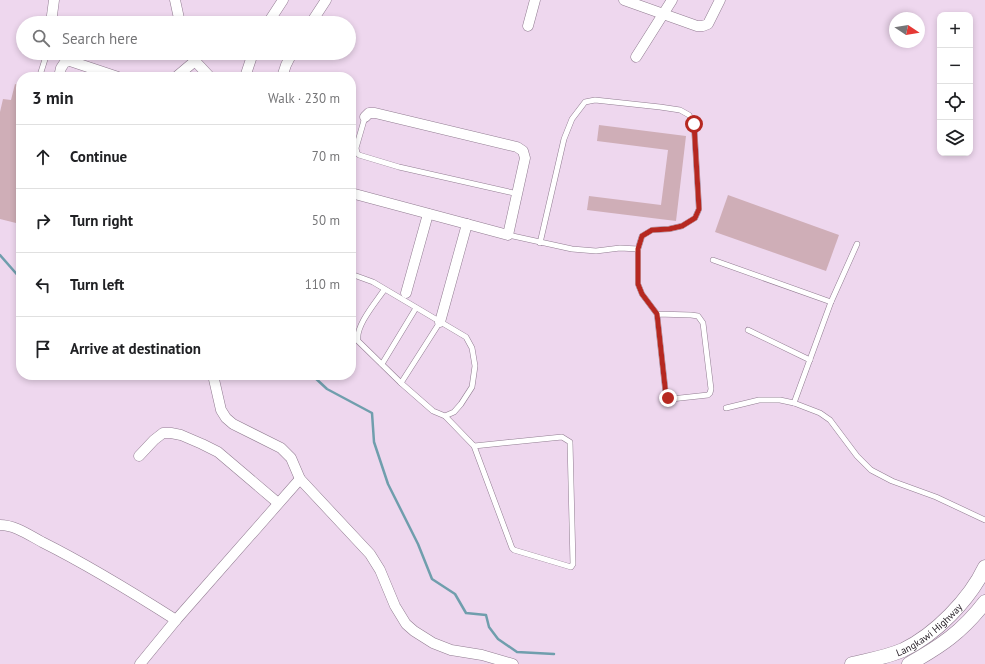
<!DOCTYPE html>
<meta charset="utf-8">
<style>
body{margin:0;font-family:"PT Sans",sans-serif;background:#f2f2f2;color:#202124}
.controls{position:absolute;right:12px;top:12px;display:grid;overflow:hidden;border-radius:8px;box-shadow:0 2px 6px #0003}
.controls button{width:36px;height:36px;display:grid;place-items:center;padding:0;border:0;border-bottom:1px solid #e0e0e0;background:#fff;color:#202124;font:20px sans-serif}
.compass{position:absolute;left:889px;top:12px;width:36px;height:36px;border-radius:50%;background:#fff;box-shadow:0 2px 6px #0003;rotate:102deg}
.stop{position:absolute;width:12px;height:12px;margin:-9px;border:3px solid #b62821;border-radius:50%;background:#fff}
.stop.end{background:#b62821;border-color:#fff;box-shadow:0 1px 4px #0008}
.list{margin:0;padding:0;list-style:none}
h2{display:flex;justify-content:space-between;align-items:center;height:52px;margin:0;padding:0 16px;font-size:17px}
h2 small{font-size:13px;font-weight:400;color:#757577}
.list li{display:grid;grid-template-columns:26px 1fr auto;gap:12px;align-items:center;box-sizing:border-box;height:64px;padding:0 16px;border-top:1px solid #e0e0e0}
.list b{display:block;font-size:15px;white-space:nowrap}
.list em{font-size:13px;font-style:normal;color:#757577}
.icon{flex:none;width:22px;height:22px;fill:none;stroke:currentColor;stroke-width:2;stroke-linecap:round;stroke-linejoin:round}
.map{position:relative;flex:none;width:985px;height:664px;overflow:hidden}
.search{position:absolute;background:#fff;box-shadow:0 2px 6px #0003;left:16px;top:16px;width:340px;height:44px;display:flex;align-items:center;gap:10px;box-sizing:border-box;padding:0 14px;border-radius:22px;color:#757577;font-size:15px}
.panel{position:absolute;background:#fff;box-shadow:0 2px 6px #0003;left:16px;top:72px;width:340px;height:308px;border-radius:16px}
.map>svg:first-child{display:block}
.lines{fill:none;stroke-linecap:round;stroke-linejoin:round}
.stream{stroke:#709ead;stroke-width:2.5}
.building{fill:#cfaeb7}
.lane-casing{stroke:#917c91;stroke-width:6}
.street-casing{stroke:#917c91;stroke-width:11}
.secondary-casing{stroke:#917c91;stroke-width:15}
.lane{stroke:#fff;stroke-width:5}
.street{stroke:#fff;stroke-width:10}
.secondary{stroke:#fff;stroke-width:14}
.route{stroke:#b62821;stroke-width:5}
.labels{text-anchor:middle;stroke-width:4;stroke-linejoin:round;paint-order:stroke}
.street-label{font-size:10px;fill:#231b23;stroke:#eed7ee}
</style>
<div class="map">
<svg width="985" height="664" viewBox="0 0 985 664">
<rect width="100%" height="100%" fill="#eed7ee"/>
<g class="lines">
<g class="stream">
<path d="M0,255l21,24"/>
<path d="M312,375l15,14 45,24 2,29 14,42 30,60 14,35 23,15 11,19 20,2 3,12 9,12 19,13 37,2"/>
</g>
</g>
<g class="building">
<path d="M15,84l6,2 -1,138 -20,-5v-107l3,-13 8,1z"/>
<path d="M599,125l87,11 -10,85 -89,-11 2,-14 72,9 7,-55 -71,-9z"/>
<path d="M728,195l111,40 -13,36 -111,-39z"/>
</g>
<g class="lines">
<g class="lane-casing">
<g id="lane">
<path d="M34,77l5,-1 2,-4 6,-19"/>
<path d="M365,117l-9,31 1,5 2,2 40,12 119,27"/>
<path d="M508,235l64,14 24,2 24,-3 18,1"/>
<path d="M540,243l24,-104 8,-20 13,-17 10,-2 65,7 20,3 9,5 5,9 5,85 -4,9 -13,8 -13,3 -17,1 -10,6 -4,13v35l4,10 15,20 34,1 7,1 5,7 8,66 -1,4 -2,2 -37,4 -5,-3 -9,-82"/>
<path d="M713,260l118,42"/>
<path d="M351,274l22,8 93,55 6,11 3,18 -3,21 -11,17 -7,8 -9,4"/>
<path d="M384,290c-8,12 -29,36 -26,51l43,42 32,28 12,5 29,30 38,102 2,2 57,17 2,-3 -3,-122 -8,-5 -88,9"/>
<path d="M748,330l62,30"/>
<path d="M382,364l34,-56"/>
<path d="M401,383l39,-61"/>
<path d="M794,403l37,-101 26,-58"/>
<path d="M726,408l33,-8h21l14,3 26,10 10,7 27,36 14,14 21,11 44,16 49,23"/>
</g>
</g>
<g class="street-casing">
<g id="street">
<path d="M175,0l5,23"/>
<path d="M624,0l73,26h6l5,-2 12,-24"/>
<path d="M51,23l3,-23"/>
<path d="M268,23l15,-23"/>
<path d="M311,23l15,-23"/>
<path d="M528,26l7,-26"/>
<path d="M192,53l3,8 15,16"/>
<path d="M636,57l36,-57"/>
<path d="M59,77l2,-9 4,-6 5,-1 48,16"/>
<path d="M176,77l19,-16"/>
<path d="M245,77l8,-24"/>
<path d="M282,77l4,-12 6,-12"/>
<path d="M351,193l157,42 17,-77 -2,-7 -6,-4 -142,-34h-6l-4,4"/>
<path d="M406,293l22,-79"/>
<path d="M440,322l27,-98"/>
<path d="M213,375l8,35 5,8 7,6 48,24 10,10 9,21 70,75 10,16 15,36 11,18 8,7 19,12 18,7 31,5 31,9"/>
<path d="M139,456l15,-16 9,-7h8l10,2 21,9 16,8 60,51"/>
<path d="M0,525c15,0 29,10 42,17 46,23 90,50 134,78"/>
<path d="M140,664l36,-44 124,-141"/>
</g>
</g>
<g class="secondary-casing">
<g id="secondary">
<path id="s1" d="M852,664c17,-4 35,-7 51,-14 32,-15 67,-51 82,-83"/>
<path d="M909,664c32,-18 53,-32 76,-62"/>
</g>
</g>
<use href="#lane" class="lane"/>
<use href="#street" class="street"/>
<use href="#secondary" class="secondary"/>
</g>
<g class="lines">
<path class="route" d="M668,398l-2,-2 -9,-82 -15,-20 -4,-10v-35l4,-13 10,-6 17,-1 13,-3 13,-8 4,-9 -5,-85"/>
</g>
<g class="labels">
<g class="street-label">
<text dy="4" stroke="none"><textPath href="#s1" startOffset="86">Langkawi Highway</textPath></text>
</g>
</g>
</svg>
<div class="controls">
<button>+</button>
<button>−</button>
<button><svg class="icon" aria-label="locate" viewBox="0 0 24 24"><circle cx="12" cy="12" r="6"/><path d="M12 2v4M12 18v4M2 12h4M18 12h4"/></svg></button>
<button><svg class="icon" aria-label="layers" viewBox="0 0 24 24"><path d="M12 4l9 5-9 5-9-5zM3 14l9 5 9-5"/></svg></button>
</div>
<svg class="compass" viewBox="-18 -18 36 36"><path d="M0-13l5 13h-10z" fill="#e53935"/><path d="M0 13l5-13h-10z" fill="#757577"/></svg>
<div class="stop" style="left:694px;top:124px"></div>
<div class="stop end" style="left:668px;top:398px"></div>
<div class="search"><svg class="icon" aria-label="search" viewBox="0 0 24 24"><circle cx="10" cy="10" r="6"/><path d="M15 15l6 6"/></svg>Search here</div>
<section class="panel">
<h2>3 min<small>Walk · 230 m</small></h2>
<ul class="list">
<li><svg class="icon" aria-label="ahead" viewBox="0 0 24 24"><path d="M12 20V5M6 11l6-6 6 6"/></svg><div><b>Continue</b></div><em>70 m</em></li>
<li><svg class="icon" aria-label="right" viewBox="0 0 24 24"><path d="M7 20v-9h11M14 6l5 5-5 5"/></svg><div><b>Turn right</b></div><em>50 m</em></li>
<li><svg class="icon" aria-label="left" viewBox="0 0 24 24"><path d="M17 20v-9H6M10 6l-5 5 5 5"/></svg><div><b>Turn left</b></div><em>110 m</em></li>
<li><svg class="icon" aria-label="arrive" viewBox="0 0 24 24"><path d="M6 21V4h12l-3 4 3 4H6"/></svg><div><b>Arrive at destination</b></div></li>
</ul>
</section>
</div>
